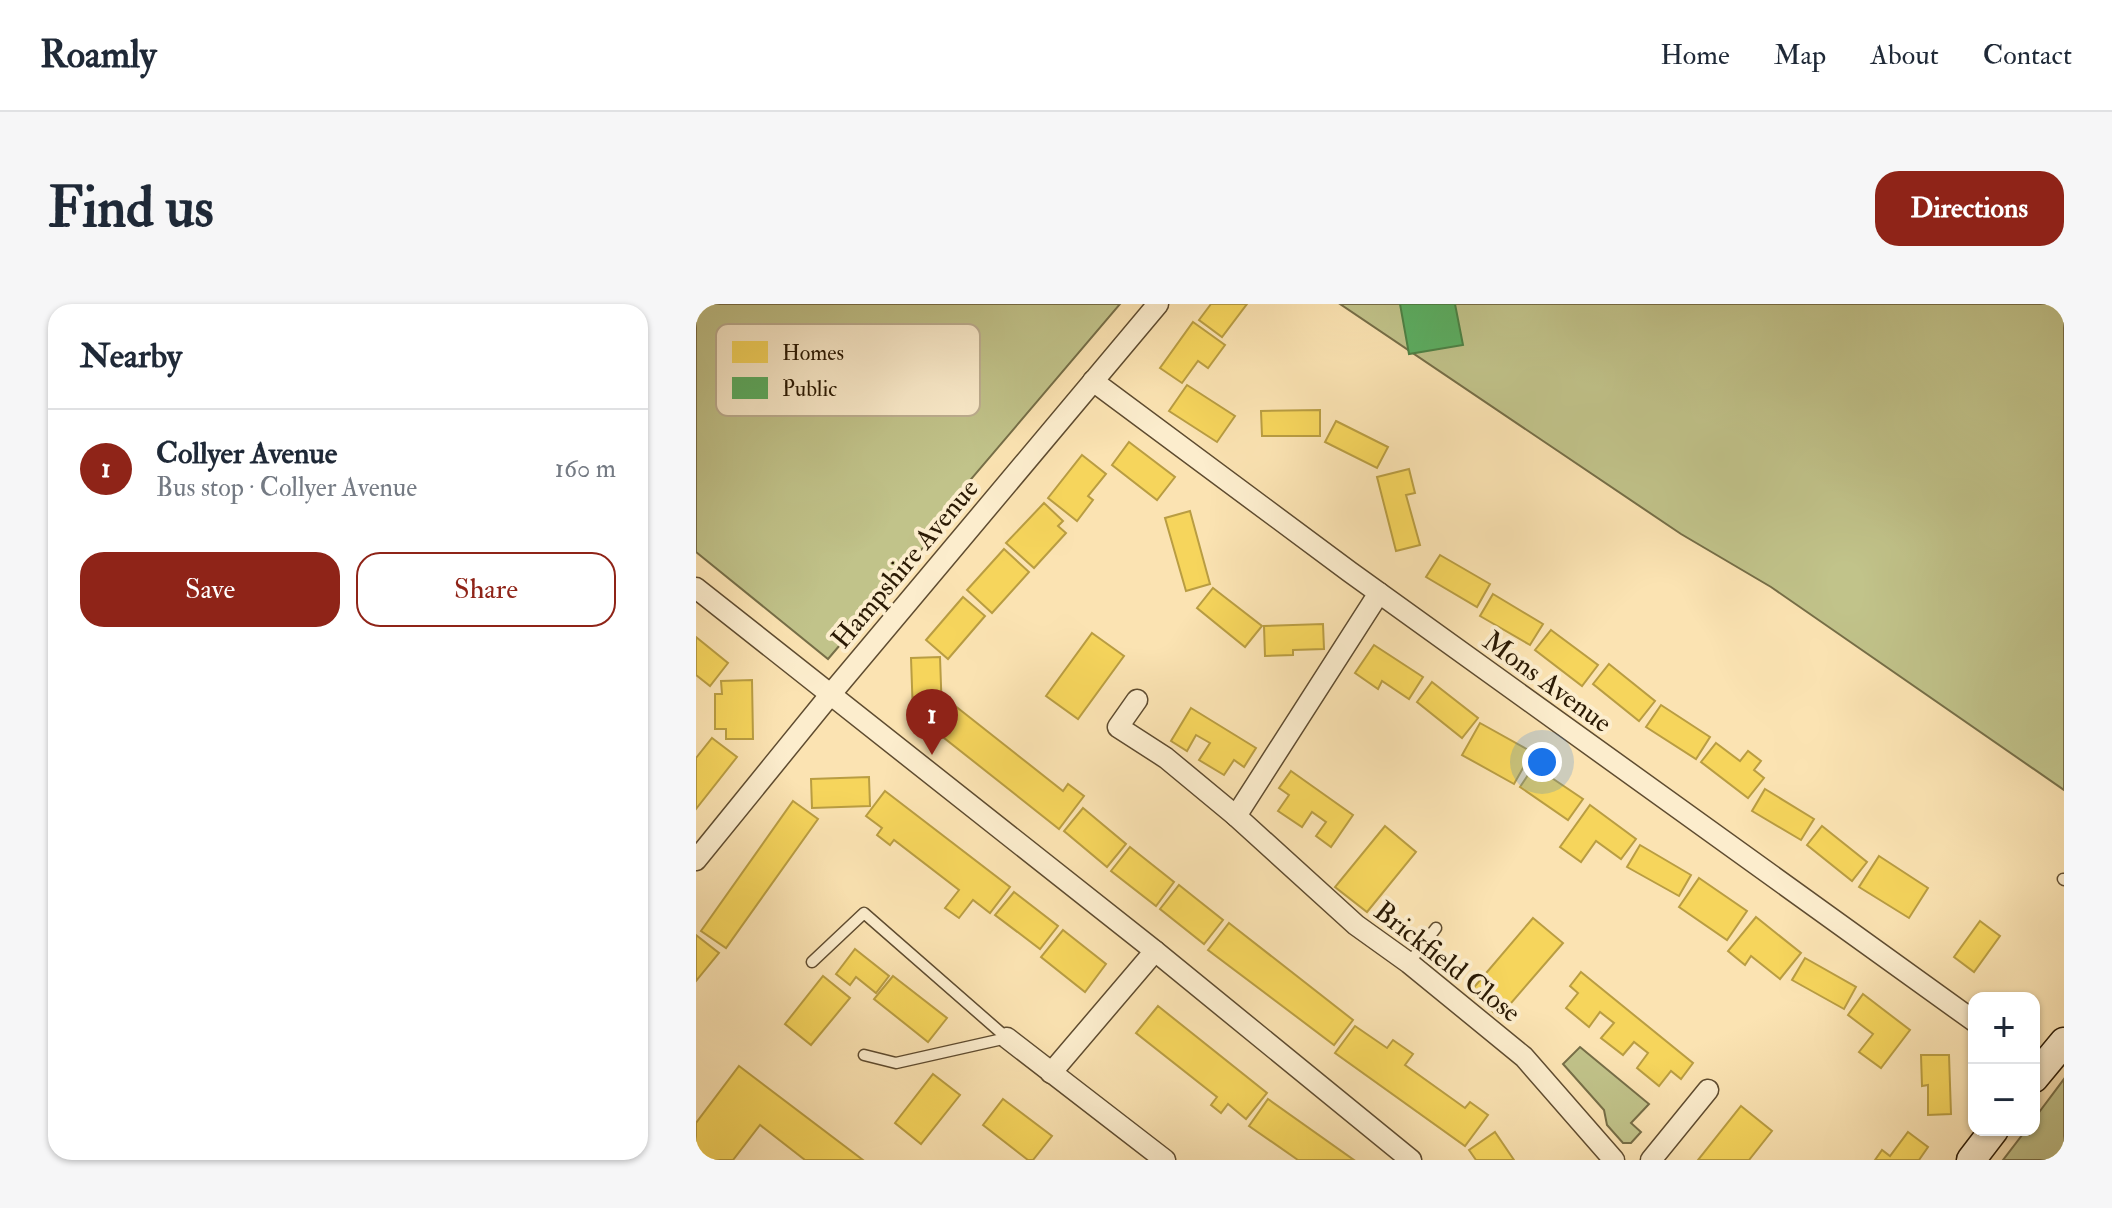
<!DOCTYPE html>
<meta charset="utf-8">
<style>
body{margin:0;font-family:"IM FELL Double Pica",serif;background:#f6f6f7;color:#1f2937}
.controls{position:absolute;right:24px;bottom:24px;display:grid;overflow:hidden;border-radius:16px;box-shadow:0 2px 6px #0004}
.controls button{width:72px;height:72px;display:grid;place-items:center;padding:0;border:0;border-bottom:2px solid #e0e1e3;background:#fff;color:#1f2937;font:40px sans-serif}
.you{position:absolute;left:846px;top:458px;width:28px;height:28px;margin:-20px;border:6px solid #fff;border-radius:50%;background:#1a73e8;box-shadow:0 0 0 12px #1a73e833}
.badge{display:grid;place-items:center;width:52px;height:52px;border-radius:50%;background:#8f2418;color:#fff;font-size:26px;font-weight:700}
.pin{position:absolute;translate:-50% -66px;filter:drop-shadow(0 2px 4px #0008)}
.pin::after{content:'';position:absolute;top:42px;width:28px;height:24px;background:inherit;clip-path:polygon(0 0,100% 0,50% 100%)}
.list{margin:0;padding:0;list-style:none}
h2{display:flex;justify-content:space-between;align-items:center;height:104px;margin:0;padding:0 32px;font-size:34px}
h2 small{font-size:26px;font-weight:400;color:#747a83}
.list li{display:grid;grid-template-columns:52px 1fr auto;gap:24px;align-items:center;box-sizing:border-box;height:120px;padding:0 32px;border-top:2px solid #e0e1e3}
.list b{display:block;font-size:30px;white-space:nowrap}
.list p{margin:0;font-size:26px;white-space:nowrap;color:#747a83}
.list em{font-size:26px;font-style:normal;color:#747a83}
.actions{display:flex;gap:16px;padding:24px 32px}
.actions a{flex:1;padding:18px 0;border:2px solid #8f2418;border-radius:24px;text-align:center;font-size:28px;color:#8f2418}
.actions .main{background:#8f2418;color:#fff}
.map{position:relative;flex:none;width:1368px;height:856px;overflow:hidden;border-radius:24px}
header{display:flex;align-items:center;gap:48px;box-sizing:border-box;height:112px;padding:0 40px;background:#fff;border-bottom:2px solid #e0e1e3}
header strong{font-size:38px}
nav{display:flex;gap:44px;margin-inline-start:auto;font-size:28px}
.intro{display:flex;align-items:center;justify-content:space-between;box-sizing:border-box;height:192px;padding:0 48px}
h1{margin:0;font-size:56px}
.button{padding:20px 36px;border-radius:24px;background:#8f2418;color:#fff;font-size:28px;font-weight:700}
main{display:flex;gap:48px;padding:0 48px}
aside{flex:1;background:#fff;border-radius:24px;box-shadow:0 2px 6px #0004}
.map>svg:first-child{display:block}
.green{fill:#c1c38a;stroke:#766e47;stroke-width:2}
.homes{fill:#f6d55c;stroke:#b99d42;stroke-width:2}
.public{fill:#5aae61;stroke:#4c8245;stroke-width:2}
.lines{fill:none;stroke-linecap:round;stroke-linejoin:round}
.lane-casing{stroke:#5f4c30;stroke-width:13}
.street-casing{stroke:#5f4c30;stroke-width:23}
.secondary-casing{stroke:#2b1a04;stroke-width:31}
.lane{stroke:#fcedcd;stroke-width:10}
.street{stroke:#fcedcd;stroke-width:20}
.secondary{stroke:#fcedcd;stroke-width:28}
.labels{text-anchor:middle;stroke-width:8;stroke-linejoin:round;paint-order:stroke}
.street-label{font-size:28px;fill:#2b1a04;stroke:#fcedcd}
.key{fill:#fcedcd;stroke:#bdae91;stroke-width:2}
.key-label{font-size:22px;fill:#2b1a04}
</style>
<header>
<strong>Roamly</strong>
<nav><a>Home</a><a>Map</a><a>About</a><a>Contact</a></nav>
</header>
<div class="intro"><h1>Find us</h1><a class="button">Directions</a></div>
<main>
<aside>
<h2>Nearby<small></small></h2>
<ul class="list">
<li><span class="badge">1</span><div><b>Collyer Avenue</b><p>Bus stop · Collyer Avenue</p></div><em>160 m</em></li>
</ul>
<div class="actions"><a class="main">Save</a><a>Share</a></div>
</aside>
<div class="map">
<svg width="1368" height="856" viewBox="0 0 1368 856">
<rect width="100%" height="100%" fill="#fbe3b2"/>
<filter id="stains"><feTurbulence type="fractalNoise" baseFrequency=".0025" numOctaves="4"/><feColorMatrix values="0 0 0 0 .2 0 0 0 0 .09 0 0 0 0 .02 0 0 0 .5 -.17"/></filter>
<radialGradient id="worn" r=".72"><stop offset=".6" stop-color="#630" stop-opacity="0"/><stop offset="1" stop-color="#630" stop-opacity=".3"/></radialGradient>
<g class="green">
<path d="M0,0h424l-182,214 2,10 -112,131 -132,-107z"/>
<path d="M644,0h724v486l-293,-203 -90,-53z"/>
<path d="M884,743l69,57 -18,19 10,9 -10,11h-8l-16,-18 -3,-15 -41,-46z"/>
<path d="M1368,775v81h-61l23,-30h8v-11z"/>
</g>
<g class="homes">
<path d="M515,0h36l-25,33 -23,-17z"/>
<path d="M497,18l32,23 -17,23 -10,-7 -16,22 -22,-15z"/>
<path d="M491,81l48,31 -18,26 -48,-31z"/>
<path d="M624,106v26h-58l-1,-25z"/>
<path d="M640,117l52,26 -11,21 -52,-26z"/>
<path d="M433,138l46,35 -18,23 -45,-35z"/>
<path d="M386,151l24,19 -18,22 5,4 -16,21 -29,-23z"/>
<path d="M713,165l6,24 -9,2 14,50 -24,6 -19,-74z"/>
<path d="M348,199l19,18 -5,5 8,7 -32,35 -28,-25z"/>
<path d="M494,207l20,73 -24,7 -21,-73z"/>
<path d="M308,245l25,23 -37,41 -25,-23z"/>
<path d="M744,251l50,29 -13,23 -51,-30z"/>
<path d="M517,284l49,38 -17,21 -48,-39z"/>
<path d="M797,290l50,30 -13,21 -50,-29z"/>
<path d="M267,293l22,19 -37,43 -22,-19z"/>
<path d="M627,320l1,25 -31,1v5l-28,1 -1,-30z"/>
<path d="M855,326l47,35 -16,21 -47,-36z"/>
<path d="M396,329l32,23 -46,63 -32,-23z"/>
<path d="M0,333l32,26 -18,23 -14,-11z"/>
<path d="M678,341l49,32 -14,22 -27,-18 -4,8 -23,-16z"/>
<path d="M244,353l2,57 -29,1 -2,-57z"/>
<path d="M913,360l46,37 -16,20 -46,-37z"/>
<path d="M56,376l1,59h-27v-10h-11v-35h7l-1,-13z"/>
<path d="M736,378l46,36 -16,20 -45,-36z"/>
<path d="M258,401l109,86 5,-7 16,12 -25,33 -125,-99z"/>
<path d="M965,401l49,32 -14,22 -50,-32z"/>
<path d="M495,404l65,40 -12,19 -10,-7 -10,15 -25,-15 11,-17 -14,-8 -9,16 -16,-10z"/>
<path d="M784,419l52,29 -18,32 -52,-29z"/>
<path d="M16,434l25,19 -41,52v-51z"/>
<path d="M1020,439l24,18 8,-10 13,10 -7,9 10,8 -16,20 -47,-36z"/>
<path d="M838,462l49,33 -15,21 -48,-33z"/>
<path d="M595,467l62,44 -22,32 -15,-11 10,-14 -14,-10 -10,15 -24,-16 11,-16 -10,-7z"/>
<path d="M173,473l1,29 -58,2 -1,-29z"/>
<path d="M1069,485l49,30 -13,21 -49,-29z"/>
<path d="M189,487l125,96 -20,26 -17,-13 -14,18 -14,-10 14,-18 -65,-50 -4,5 -13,-10 5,-7 -16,-12z"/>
<path d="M97,497l25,18 -92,129 -25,-17z"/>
<path d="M894,501l46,34 -15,20 -25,-18 -15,21 -21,-15z"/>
<path d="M387,504l43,36 -19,23 -43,-36z"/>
<path d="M689,522l31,26 -49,60 -32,-25z"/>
<path d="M1126,522l45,36 -15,19 -45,-36z"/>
<path d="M944,541l51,30 -12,21 -52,-29z"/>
<path d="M434,543l44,35 -18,24 -45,-35z"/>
<path d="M1183,552l49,32 -19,30 -50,-31z"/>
<path d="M1003,574l48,33 -20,29 -48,-33z"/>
<path d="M483,581l44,35 -19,24 -44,-35z"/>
<path d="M318,588l44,34 -18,23 -45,-34z"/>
<path d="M1060,613l45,36 -21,26 -29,-23 -6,9 -17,-14z"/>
<path d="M837,614l30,25 -64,74 -29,-25z"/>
<path d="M1284,617l20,15 -26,36 -20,-15z"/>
<path d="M533,619l124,97 -19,25 -126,-95z"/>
<path d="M367,626l43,34 -21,28 -44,-35z"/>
<path d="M0,631l23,18 -23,28z"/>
<path d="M159,645l34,27 -13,17 -20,-16 -6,8 -14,-11z"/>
<path d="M1109,654l51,29 -12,22 -52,-29z"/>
<path d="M885,668l112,91 -12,16 -10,-8 -12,15 -22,-18 11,-15 -14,-11 -11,13 -22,-17 13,-15 -14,-11 -11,15 -23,-19 12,-15 -8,-7z"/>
<path d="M127,672l27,22 -39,47 -26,-21z"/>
<path d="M197,672l54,42 -19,24 -54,-43z"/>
<path d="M1167,690l47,36 -29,38 -22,-16 14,-18 -25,-19z"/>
<path d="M462,702l109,87 -21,26 -18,-15 -7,9 -10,-8 6,-8 -81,-64z"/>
<path d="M659,722l32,22 6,-8 20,14 -8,11 60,43 5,-6 18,13 -23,31 -130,-93z"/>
<path d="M1225,751h28l2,59 -23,1v-30l-6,1z"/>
<path d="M43,762l124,94h-58l-45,-35 -27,35h-37v-37z"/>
<path d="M237,770l27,21 -39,49 -26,-21z"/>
<path d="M307,795l49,37 -19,24h-5l-45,-35z"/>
<path d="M572,795l86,61h-56l-49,-34z"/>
<path d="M1045,802l31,25 -23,29h-51z"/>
<path d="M799,828l19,28h-38l-7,-10z"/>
<path d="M1212,828l20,15 -9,13h-44l7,-10 8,6z"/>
</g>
<path class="public" d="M704,0h55l8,41 -54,9z"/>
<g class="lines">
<g class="lane-casing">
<g id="lane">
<path d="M1367,575l1,1"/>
<path d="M116,658l52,-49 143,125"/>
<path d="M713,659l27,-35"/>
<path d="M168,751l32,8 111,-25"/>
</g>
</g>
<g class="street-casing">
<g id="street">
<path d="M397,77l257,191 624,449"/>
<path d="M0,284l459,363 256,209"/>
<path d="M441,396l-19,27 48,31 70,58 120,109 53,38 115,94 90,103"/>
<path d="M540,512l143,-223"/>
<path d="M0,556l134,-165 328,-391"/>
<path d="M311,734l158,122"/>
<path d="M355,769l104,-122"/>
<path d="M955,856l57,-70"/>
</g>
</g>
<g class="secondary-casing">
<g id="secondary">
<path d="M1338,774l30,-36"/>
<path d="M1275,856l23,-30"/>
</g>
</g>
<use href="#lane" class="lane"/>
<use href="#street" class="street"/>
<use href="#secondary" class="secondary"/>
</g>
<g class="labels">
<g class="street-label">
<text transform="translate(208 259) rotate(-50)" y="10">Hampshire Avenue</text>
<text transform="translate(852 377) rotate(36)" y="10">Mons Avenue</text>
<text transform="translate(752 657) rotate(38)" y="10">Brickfield Close</text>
</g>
</g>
<rect x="20" y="20" width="264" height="92" rx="12" class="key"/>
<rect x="36" y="37" width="36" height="22" fill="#f6d55c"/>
<rect x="36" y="73" width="36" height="22" fill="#5aae61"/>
<g class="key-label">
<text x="86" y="56">Homes</text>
<text x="86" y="92">Public</text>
</g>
<rect width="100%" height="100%" filter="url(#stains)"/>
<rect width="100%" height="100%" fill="url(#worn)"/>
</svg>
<div class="controls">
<button>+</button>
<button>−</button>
</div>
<div class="you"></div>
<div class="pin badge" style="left:236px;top:451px">1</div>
</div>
</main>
